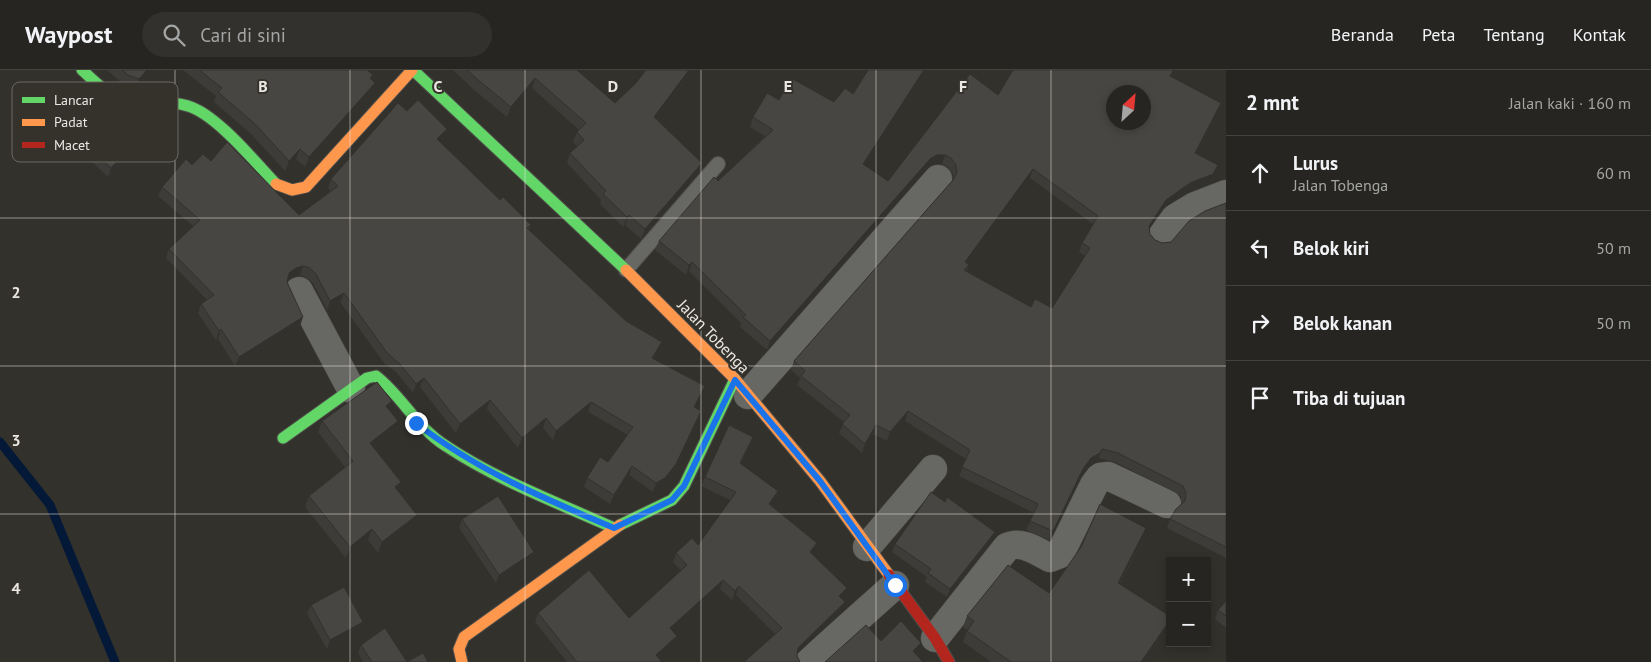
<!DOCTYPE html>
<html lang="id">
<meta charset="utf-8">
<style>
body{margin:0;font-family:"PT Sans",sans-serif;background:#32312e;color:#f1f3f6}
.controls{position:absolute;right:15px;bottom:15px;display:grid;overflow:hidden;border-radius:0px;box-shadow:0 2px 8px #0003}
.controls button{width:45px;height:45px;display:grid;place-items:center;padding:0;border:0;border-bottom:1px solid #42423f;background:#262521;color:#f1f3f6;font:25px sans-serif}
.compass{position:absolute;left:1106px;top:15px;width:45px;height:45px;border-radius:50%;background:#262521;box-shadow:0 2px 8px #0003;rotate:26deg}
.stop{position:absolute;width:15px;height:15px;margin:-11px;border:4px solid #1a73e8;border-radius:50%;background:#fff}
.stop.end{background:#1a73e8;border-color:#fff;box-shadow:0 1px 5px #0008}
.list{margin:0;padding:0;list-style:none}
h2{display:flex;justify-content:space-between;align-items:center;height:65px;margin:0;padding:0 20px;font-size:21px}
h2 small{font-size:16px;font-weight:400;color:#a4a5a5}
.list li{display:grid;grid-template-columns:32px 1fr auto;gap:15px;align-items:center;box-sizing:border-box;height:75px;padding:0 20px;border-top:1px solid #42423f}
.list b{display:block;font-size:19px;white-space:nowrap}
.list p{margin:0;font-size:16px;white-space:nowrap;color:#a4a5a5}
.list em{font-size:16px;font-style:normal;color:#a4a5a5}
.icon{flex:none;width:28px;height:28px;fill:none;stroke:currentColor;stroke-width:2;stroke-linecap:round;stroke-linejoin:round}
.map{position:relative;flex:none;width:1226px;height:592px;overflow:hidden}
header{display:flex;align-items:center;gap:30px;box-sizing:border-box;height:70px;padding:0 25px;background:#262521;border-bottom:1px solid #42423f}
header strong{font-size:24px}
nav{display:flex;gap:28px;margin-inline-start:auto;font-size:18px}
.search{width:350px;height:45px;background:#32312e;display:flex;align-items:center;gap:12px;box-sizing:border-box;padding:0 18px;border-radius:28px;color:#a4a5a5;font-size:19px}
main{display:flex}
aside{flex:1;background:#262521}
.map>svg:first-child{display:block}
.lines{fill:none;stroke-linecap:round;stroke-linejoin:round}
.stream{stroke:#041837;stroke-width:9}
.lane-casing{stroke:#4f4e4b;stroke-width:16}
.street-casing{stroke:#4f4e4b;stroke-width:29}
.fast-casing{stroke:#4f4e4b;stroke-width:13}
.slow-casing{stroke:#4f4e4b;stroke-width:13}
.jam-casing{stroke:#4f4e4b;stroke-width:13}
.lane{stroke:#676763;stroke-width:14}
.street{stroke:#676763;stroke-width:28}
.fast{stroke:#63d668;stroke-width:11}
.slow{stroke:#ff974d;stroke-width:11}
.jam{stroke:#b3261e;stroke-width:11}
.wall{fill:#3e3c39;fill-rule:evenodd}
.shaded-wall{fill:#32312e}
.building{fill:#484642;stroke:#32312e;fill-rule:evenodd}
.route{stroke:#1a73e8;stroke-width:6}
.grid{fill:none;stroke:#e9e7e2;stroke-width:1;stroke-opacity:0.55}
.labels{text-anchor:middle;stroke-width:4;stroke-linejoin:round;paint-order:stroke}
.street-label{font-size:16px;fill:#e9e7e2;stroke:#34322a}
.key{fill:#34322a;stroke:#6a6861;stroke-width:1}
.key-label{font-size:14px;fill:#e9e7e2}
.grid-label{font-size:16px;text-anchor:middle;font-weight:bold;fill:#e9e7e2;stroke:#34322a;stroke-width:4;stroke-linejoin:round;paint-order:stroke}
</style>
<header>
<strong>Waypost</strong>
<div class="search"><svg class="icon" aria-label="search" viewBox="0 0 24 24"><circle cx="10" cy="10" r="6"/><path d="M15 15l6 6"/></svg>Cari di sini</div>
<nav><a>Beranda</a><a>Peta</a><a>Tentang</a><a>Kontak</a></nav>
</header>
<main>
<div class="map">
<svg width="1226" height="592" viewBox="0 0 1226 592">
<rect width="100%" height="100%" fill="#32312c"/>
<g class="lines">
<path class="stream" d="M0,372l50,63 65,157"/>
<g class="lane-casing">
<path id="lane" d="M626,200l92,-106"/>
</g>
<g class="street-casing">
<g id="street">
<path d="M1161,167l14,-19 20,-12 31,-12"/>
<path d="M299,221l52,98"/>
<path d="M748,325l190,-216"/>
<path d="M867,477l66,-78"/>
<path d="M935,568l72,-91c15,-7 29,4 43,11l10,-4 34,-69 6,-8 8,-1 59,28"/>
<path d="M809,592l86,-77"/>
</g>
</g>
<g class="fast-casing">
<g id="fast">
<path d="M82,0c19,17 37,37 65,36 15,-1 26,-5 41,0 28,8 67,56 88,78"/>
<path d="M413,0l213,200"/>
<path d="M283,368l84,-60 9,-2c26,20 40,51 70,70 51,34 112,57 168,82"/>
<path d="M620,455l52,-25 12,-14 51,-107"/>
</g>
</g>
<g class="slow-casing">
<g id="slow">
<path d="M276,114l16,6 14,-3 106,-117"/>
<path d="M626,200l109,109 85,102 69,94"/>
<path d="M462,592l-3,-13 5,-12 156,-112"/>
</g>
</g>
<g class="jam-casing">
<path id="jam" d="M889,505l46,63 14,24"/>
</g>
<use href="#lane" class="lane"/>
<use href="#street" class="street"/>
<use href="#fast" class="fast"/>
<use href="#slow" class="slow"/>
<use href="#jam" class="jam"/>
</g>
<g class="wall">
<path d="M107,0h45l-16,19 -12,-4z"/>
<path d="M183,0h184l4,9 4,4 -4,9 -66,75 -9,-8 -11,12 -34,-37 -37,-32 2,-6z"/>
<path d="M453,0h124l38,33 21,-20 9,-12 -2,-1h50l-36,49 45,44 -4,11 -57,65 -16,-14 -2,2 -23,-23 1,-4 -34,-37 3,-10 7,-6 -4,-5 4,-10 2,-2 -47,-42 -25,29 -33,-27z"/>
<path d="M927,0l-62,95 23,16 110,-86 173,-18 50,26 -3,9 -22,42 19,20 -5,9 -23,10 -25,16 -13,20 1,5 5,6 7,3 9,-1 55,-39v355l-59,-30 3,-9 12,-16 -2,-8 -65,-33 -17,-4 -1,4 -9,6 -8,10 -31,62 -23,-10 8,-17 -75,-37 7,-17 -61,-38 -18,20 -14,-7 -11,19 -23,-20 5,-11 -47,-37 3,-7 -9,-8 3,-9 159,-181v-6l-5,-7 -6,-3h-9l-7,5 -159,181 -27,-23 1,-4 -52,-52 -3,4 -31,-25 4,-9 59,-60 47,-45 -15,-9 3,-10 26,-17 55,2 19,-8zM1030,108l63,46 -11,19 -3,9 6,4 -33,52 -21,-1 -65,-35 3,-7 -2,-1z"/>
<path d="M407,41l40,18 -3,9 -4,4 60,58 31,25 -2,5 129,121 -4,8 48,36 -7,13 6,3 -3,9 -25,53 -11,15 -9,4 -24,-17 -19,29 -26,-17 3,-9 21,-16 20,-27 -40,-23 -35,28 -10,-12 -25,20 -31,-39 -31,24 -36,-46 -7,6 -16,-20 -13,-10 -44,-61 -13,8 -14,-27 -6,-5 -7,-3 -8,2 -5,5 13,44 -65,40 -17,-27 -2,1 -18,-27 3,-9 6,-4 -41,-42 3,-9 24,-23 -35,-30 4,-9 30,-22 19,-4 88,54 31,-24 -2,-3 3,-9z"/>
<path d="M150,62l-42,45 -26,-25 3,-8z"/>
<path d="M392,331l-3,9 5,22 -20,16 27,34 -3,8 15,36 -35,27 -10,-13 -22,18 -41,-51 4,-11 36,-29 -27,-35 4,-11z"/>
<path d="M753,367l-3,9 -9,18 37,27 -3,9 -4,5 46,38 -4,11 31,43 -2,2v13l-67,22 -39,-39 -4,5 -12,-11 -47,42 4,5 -3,9 -15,13 3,4h-95l-32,-40 3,-9 91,5 52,-47 -8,-9 3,-9 22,-8 32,-45 -29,-14 4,-9z"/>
<path d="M462,449l72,33 -3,8 -35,23 -37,-55z"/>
<path d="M1146,458l-3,11 -23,45 48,44 -24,34h-153l-28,-20 4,-12 -4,-3 4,-11 82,-23z"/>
<path d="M992,471l-45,56 -22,-15 2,-5 -35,-25 3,-8z"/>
<path d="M1226,531v27l-11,-9 3,-9z"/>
<path d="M311,535l52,17 -3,9 -33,18 -20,-35z"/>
<path d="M361,575l46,17h21h-65l-5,-9z"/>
</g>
<g class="shaded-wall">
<path d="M147,0h5l-16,19 3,-10z"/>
<path d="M689,0h4l-42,57 3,-10z"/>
<path d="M924,0h3l-67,103 3,-9z"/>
<path d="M535,8l-3,10 -25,29 4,-10z"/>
<path d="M375,13l-4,9 -66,75 4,-10z"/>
<path d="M1221,33l-3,9 -26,50 3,-9z"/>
<path d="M153,53l-3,9 -42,45 3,-9z"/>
<path d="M447,59l-3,9 -11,10 4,-9z"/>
<path d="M300,79l-4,10 -11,12 4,-10z"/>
<path d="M937,85h8l-3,9h-9l-7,5 -159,181 3,-9 160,-182z"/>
<path d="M702,93l-4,11 -57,65 4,-10z"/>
<path d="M1218,95l-3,9 -5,9 -23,10 -25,16 -16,26 3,-9 17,-26z"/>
<path d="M1033,99l-3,9 -68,93 3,-9z"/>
<path d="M629,145l-4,10 -2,2 4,-10z"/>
<path d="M692,192l-3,9 -3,4 3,-10z"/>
<path d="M303,196l-3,9 -8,2 -6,5 3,-9 7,-5z"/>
<path d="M344,223l-4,9 -13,8 3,-9z"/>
<path d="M303,247l-3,9 -65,40 4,-9z"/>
<path d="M221,259l-3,10 -2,1 3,-9z"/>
<path d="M662,272l-4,9 -9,16 3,-9z"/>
<path d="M424,308l-4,9 -7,6 3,-9z"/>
<path d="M705,316l-3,9 -12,22 4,-10z"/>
<path d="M490,330l-3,9 -31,24 4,-9z"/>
<path d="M392,331l-4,11 -2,-6z"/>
<path d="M591,332l-3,10 -35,28 3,-9z"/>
<path d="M701,341l-3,9 -25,53 -11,15 -9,4 3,-9z"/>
<path d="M908,341l-3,10 -18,20 3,-9z"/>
<path d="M546,348l-3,10 -25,20 4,-10z"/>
<path d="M398,351l-4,11 -28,22 4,-11z"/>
<path d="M876,355l-3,9 -11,19 3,-9z"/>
<path d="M753,367l-3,9 -13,26 3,-9z"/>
<path d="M1102,379l-5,13 -9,6 -8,10 -31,62 4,-9 30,-62 8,-11z"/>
<path d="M632,396l-3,9 -19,29 4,-9z"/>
<path d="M401,412l-4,11 -2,-6z"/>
<path d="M778,421l-3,9 -9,13 3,-9z"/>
<path d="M417,445l-4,11 -35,27 4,-11z"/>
<path d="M1146,458l-3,11 -29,55 4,-11z"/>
<path d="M372,459l-4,11 -22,18 4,-11z"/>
<path d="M995,462l-3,9 -45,56 3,-8z"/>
<path d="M817,473l-3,10 -7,8 3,-9z"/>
<path d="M534,482l-3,8 -35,23 3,-8z"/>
<path d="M723,510l-3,9 -53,48 3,-9z"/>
<path d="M739,516l-3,9 -4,5 3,-9z"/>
<path d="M847,518l-3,9 -8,8 3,-9z"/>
<path d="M845,532l-3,10 -48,45 4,-9z"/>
<path d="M1170,550l-2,8 -24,34h-3z"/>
<path d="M363,552l-3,9 -33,18 3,-9z"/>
<path d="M677,566l-3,9 -20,17 2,-7z"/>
<path d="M921,573l-3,9 -9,9 4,-10z"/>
</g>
<g class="building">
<path d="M122,0h25l-8,9 -11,-4z"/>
<path d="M199,0h168l6,5 -3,3 5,5 -66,74 -9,-8 -11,12 -34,-37 -37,-32 4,-4z"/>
<path d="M467,0h110l38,33 21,-20 10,-13h43l-35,47 48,46 -57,66 -16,-14 -2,2 -24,-23 3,-3 -36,-38 14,-13 -7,-8 9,-9 -51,-45 -24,29 -34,-28z"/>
<path d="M868,0h56l-61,94 25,17 82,-107 28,21 15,-25h159l1,1 -3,5 51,27 -26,50 23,12 -5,9 -23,9 -24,17 -17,26 1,8 5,6 7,3 9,-1 18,-21 16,-10 21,-8v344l-56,-28 6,-10 9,-8 1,-8 -3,-7 -65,-33 -16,-4 -2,4 -9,5 -8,11 -30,62 -23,-10 8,-17 -76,-37 8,-17 -62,-39 -18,21 -14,-7 -11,19 -23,-20 8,-9 -49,-39 4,-5 -11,-10 159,-181 4,-7 -1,-8 -5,-7 -6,-3h-8l-7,4 -160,182 -27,-24 3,-2 -54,-53 -3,3 -30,-24 55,-64 4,4 55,-51 -20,-13 14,-24 12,7 12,-22 43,24 11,-14 8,6zM1114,22h30v30h-30zM1033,99l65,47 -16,27 8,5 -38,60 -17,-9 -4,8 -67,-37 5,-5 -4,-3z"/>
<path d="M418,30l29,29 -10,10 63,61 3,-3 28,28 -4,3 99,93 36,21 -10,16 53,28 -11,21 7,4 -25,53 -11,14 -9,5 -24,-17 -18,29 -27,-17 13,-21 8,5 25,-35 -42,-25 -35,29 -10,-13 -24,20 -32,-38 -30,24 -36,-46 -8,6 -16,-20 -12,-10 -44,-61 -14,8 -14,-27 -6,-6 -7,-2 -7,2 -7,5 -2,9 16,35 -64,40 -18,-28 -2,2 -18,-27 13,-9 -45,-46 31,-29 -38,-33 24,-28 6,6 11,-11 8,7 16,-19 72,73 39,-29 -7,-7 67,-76 9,8z"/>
<path d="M120,37l22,5 11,11 -42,45 -26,-24z"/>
<path d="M377,312l15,19 -6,5 12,15 -28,22 31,39 -6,5 22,28 -35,27 -10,-13 -22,18 -41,-51 44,-35 -31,-40z"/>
<path d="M729,355l24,12 -13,26 38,28 -9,13 48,39 -7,9 37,36 -8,8 6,6 -47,46 -1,8 3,6h-56l38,-34 -43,-42 -4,5 -12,-11 -53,48 7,8 -21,19 6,7h-85l-39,-49 51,-43 40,48 58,-53 -11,-12 16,-15 6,7 38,-53 -31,-15z"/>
<path d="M931,422l14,10 2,-5 48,35 -45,57 -22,-16 3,-4 -36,-25z"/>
<path d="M498,426l36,56 -35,23 -37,-56z"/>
<path d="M1100,434l46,24 -28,55 52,33v4l-29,42h-130l-44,-31 7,-10 -7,-5 41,-51 41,28 32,-46z"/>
<path d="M344,517l19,35 -33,18 -19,-35z"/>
<path d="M1226,531v15l-8,-6z"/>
<path d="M901,551l20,22 -8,8 10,11h-98l41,-37 15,16z"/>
<path d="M385,558l22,34 16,-9 5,9h-56l-11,-17z"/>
</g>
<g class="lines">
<path class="route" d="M416,353c60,47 129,76 198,105l58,-28 12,-14 51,-106 85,101 75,104"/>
</g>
<path class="grid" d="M175,0v592M350,0v592M525,0v592M701,0v592M876,0v592M1051,0v592M0,148h1226M0,296h1226M0,444h1226"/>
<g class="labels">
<g class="street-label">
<text transform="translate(714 266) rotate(46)" y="6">Jalan Tobenga</text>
</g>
</g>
<rect x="12" y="12" width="166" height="80" rx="8" class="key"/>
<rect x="22" y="27" width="23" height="6" fill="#63d668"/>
<rect x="22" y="49" width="23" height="7" fill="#ff974d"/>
<rect x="22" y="72" width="23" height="6" fill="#b3261e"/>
<g class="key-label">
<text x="54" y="35">Lancar</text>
<text x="54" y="57">Padat</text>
<text x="54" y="80">Macet</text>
</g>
<g class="grid-label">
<text x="263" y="22">B</text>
<text x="438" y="22">C</text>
<text x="613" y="22">D</text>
<text x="788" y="22">E</text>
<text x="963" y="22">F</text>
<text x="16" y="228">2</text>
<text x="16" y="376">3</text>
<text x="16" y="524">4</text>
</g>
</svg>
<div class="controls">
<button>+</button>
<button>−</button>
</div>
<svg class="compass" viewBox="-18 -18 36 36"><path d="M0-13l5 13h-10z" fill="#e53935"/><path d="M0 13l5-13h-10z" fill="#a4a5a5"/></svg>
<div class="stop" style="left:895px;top:515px"></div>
<div class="stop end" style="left:416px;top:353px"></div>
</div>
<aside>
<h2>2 mnt<small>Jalan kaki · 160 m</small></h2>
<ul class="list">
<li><svg class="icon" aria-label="ahead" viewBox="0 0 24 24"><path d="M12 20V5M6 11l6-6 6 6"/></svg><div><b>Lurus</b><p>Jalan Tobenga</p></div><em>60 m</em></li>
<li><svg class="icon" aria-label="left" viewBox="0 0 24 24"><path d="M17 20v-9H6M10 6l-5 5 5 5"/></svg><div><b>Belok kiri</b></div><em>50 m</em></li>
<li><svg class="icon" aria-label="right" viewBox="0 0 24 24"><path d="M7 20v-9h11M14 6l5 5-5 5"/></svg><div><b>Belok kanan</b></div><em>50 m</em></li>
<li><svg class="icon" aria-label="arrive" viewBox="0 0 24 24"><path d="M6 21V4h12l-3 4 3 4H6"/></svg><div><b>Tiba di tujuan</b></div></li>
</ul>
</aside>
</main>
